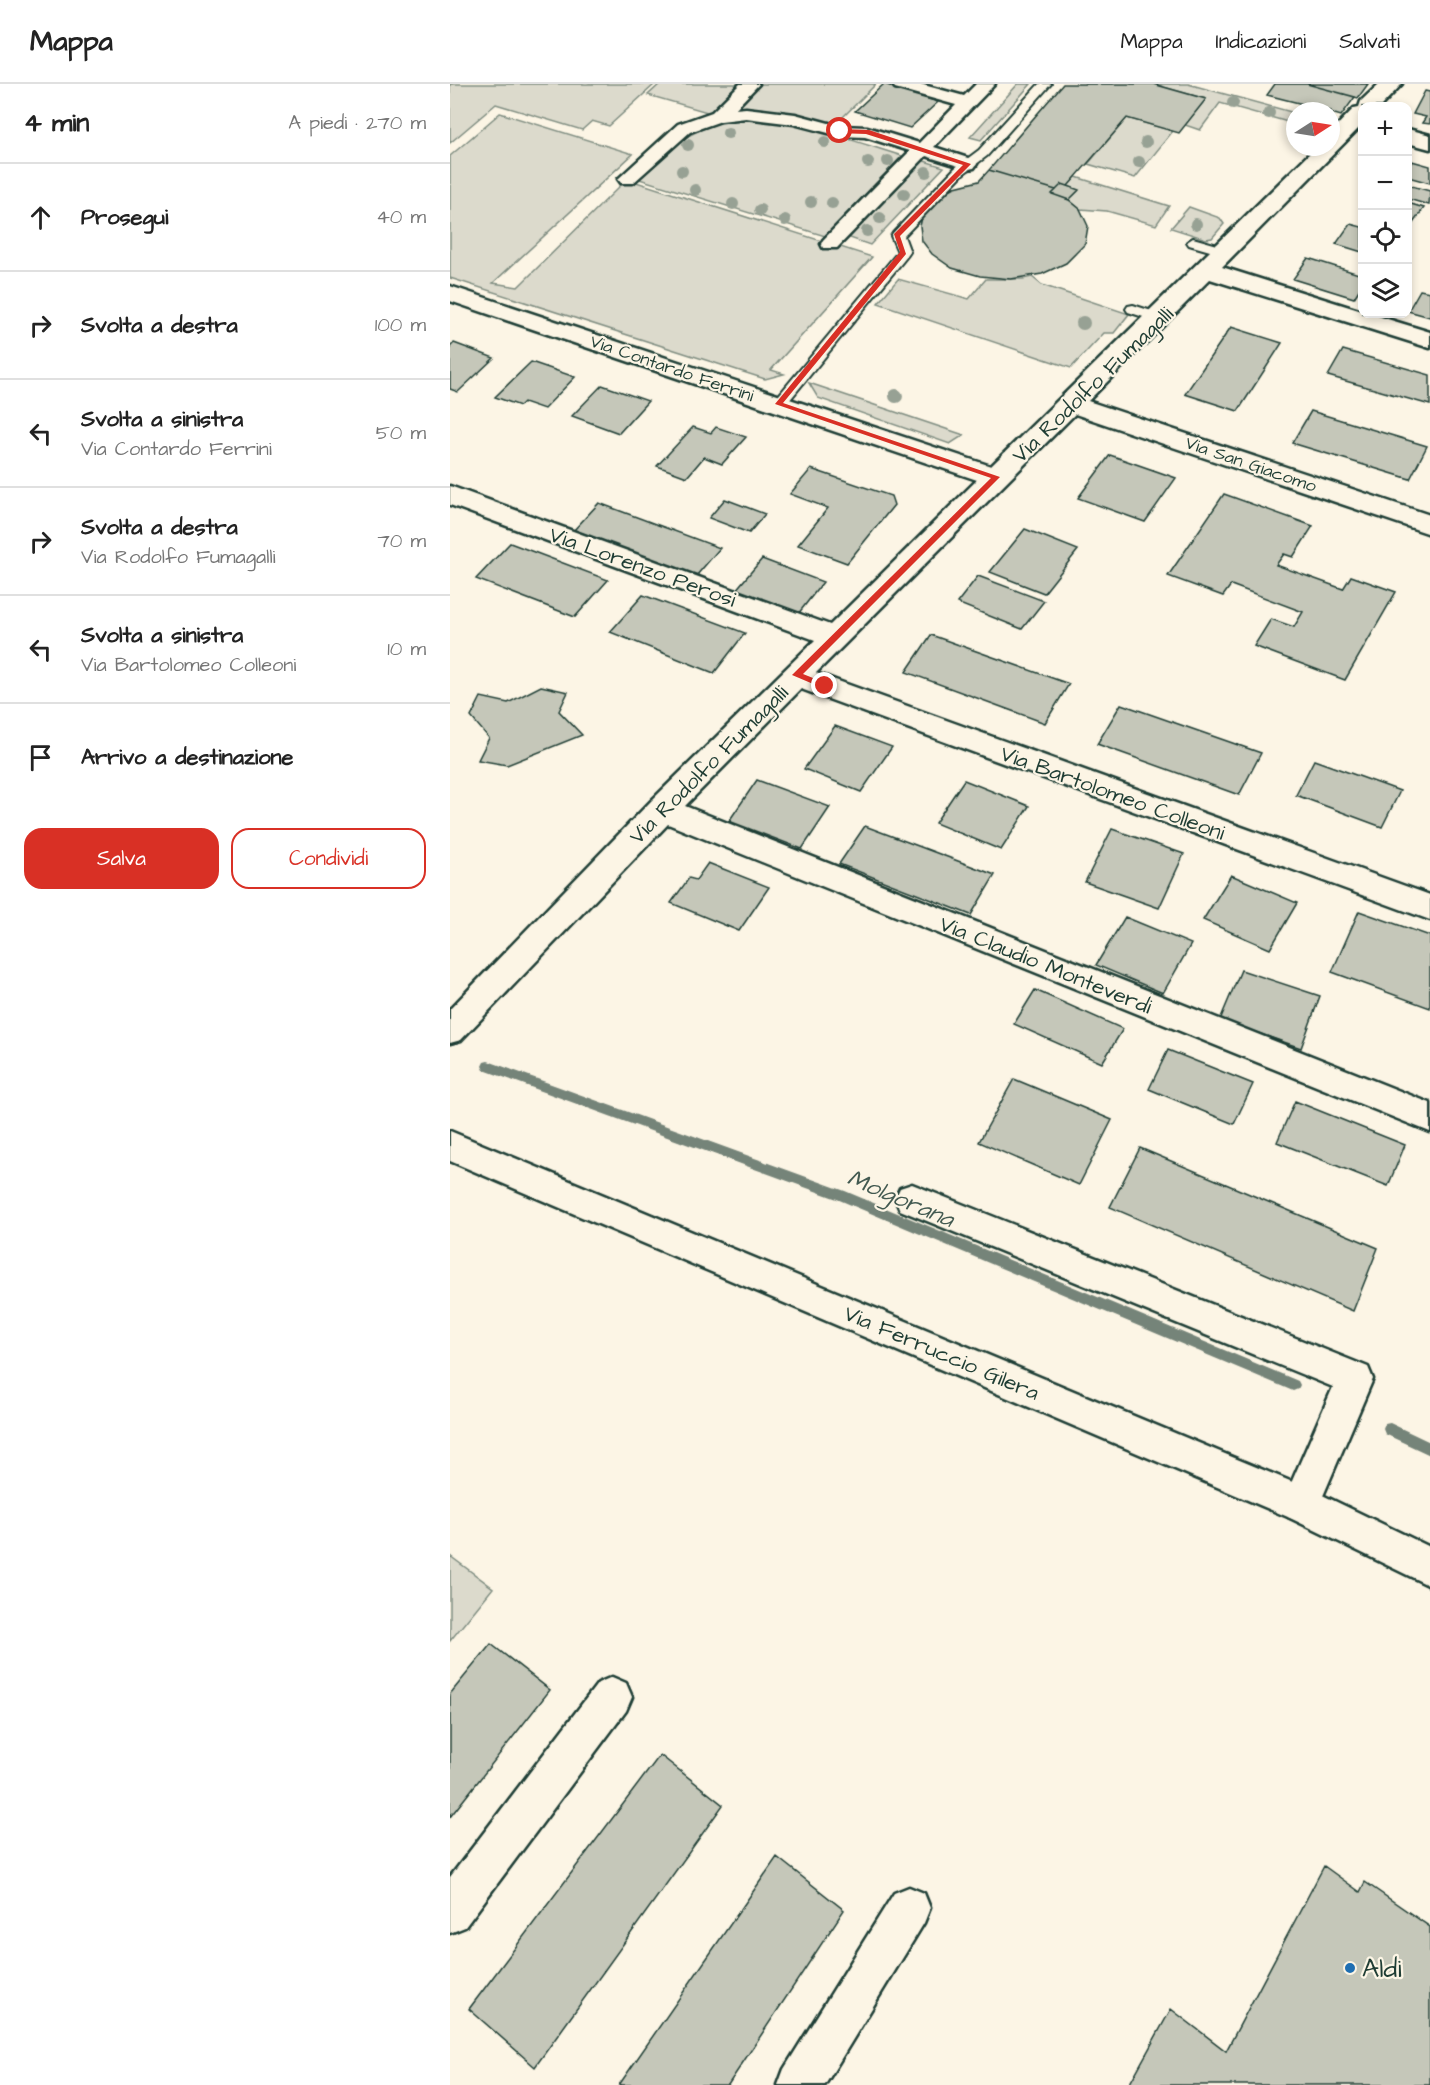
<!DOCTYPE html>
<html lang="it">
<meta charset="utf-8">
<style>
:root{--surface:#fff;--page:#f2f2f2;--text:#222;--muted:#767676;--line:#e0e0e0;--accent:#d93025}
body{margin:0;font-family:"Architects Daughter",sans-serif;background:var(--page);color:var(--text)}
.controls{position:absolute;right:18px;top:18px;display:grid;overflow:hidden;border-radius:12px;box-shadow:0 3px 9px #0003}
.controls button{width:54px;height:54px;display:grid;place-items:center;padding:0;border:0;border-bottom:2px solid var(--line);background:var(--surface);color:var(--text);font:30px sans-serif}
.compass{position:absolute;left:836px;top:18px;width:54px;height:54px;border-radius:50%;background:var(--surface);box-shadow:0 3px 9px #0003;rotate:78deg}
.stop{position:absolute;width:18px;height:18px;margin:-14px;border:4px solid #d93025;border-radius:50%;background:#fff}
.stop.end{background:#d93025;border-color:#fff;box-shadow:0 2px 6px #0008}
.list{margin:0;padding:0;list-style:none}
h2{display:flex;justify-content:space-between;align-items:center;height:78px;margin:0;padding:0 24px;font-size:26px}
h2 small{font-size:20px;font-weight:400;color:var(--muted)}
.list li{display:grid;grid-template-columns:39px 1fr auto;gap:18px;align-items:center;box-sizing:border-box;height:108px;padding:0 24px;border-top:2px solid var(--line)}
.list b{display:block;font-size:22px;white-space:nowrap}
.list p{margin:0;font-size:20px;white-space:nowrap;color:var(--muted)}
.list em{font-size:20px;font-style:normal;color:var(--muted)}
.actions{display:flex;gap:12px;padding:18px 24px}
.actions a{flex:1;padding:14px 0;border:2px solid var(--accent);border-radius:18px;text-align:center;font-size:21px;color:var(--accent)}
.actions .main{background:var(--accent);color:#fff}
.icon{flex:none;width:33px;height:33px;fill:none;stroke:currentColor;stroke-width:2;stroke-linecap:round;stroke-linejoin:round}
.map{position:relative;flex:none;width:980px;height:2001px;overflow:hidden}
header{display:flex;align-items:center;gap:36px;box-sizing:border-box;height:84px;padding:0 30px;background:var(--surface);border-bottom:2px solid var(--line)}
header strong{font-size:28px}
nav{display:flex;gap:33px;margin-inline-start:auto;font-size:21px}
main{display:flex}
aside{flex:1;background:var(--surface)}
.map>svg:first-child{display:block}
</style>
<header>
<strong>Mappa</strong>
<nav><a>Mappa</a><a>Indicazioni</a><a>Salvati</a></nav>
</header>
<main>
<aside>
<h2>4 min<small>A piedi · 270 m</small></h2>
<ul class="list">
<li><svg class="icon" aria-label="ahead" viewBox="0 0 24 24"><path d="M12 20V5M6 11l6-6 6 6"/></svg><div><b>Prosegui</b></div><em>40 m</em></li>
<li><svg class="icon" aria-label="right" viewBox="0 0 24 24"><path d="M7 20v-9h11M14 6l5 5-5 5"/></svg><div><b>Svolta a destra</b></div><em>100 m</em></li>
<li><svg class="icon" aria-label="left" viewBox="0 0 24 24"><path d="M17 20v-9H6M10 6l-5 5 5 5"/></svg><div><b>Svolta a sinistra</b><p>Via Contardo Ferrini</p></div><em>50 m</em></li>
<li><svg class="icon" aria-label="right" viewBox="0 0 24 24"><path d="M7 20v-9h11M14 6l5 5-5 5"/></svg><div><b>Svolta a destra</b><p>Via Rodolfo Fumagalli</p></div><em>70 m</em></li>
<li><svg class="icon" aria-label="left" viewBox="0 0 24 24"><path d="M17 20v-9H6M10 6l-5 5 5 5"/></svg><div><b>Svolta a sinistra</b><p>Via Bartolomeo Colleoni</p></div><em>10 m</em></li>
<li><svg class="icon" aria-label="arrive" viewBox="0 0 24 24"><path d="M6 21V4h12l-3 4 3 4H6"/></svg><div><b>Arrivo a destinazione</b></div></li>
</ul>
<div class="actions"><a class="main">Salva</a><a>Condividi</a></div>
</aside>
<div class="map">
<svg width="980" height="2001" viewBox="0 0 980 2001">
<rect width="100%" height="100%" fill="#fcf5e5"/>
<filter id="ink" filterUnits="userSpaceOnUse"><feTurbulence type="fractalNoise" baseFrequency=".0167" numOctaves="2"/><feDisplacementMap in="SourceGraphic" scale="12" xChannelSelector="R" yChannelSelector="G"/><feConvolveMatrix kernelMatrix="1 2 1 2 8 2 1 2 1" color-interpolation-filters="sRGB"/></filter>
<g filter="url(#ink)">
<path fill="#dcdacc" stroke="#7e8c80" stroke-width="1.5" d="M0,0h205l-46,42 -17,-5 -10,9 -86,-26 -46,39z
M210,0h85l-31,30 -66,-19z
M306,0h120l-40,40c-35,-9 -70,-15 -107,-14z
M568,0h13l-50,56 -11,-3z
M703,0h35l107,29v11l-75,-21 -20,27 -15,-5 21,-26z
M50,29l133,41 -140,129 25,4 109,-108 245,78 -101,113 13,4 -19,5 -315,-101v-122z
M292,34c54,1 108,22 160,38l-77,80 -189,-58c37,-32 54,-52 106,-60z
M677,34l46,13 -38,47 -47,-14z
M471,76l23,7 -74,78 -23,-8z
M626,93l93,29 -13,19 -49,-14 -27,-2 -11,-9 9,-9 -10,-5z
M739,123l31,11 4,6 -12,14 -6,1 -35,-11z
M582,193l10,8 87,29 -15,19h-10l-33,35 -193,-65 20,-24 71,20 17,-20h37z
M359,299l155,52 -14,9 -132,-46z
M0,1472l43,32 -43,53z"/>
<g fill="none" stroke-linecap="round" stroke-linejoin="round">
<path fill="#758479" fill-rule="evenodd" d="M38,977l357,130 453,190 2,4 -2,4 -5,2 -456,-192 -353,-129 -2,-4 2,-4z
M940,1339l40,19v13l-45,-21 -2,-5 2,-5z"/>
</g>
<path fill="#c5c7b9" stroke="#1f3d34" stroke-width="1.5" d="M434,0l54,18 -28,26 -55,-17z
M613,0h90l53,15 -27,34 -52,-15 -59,68 -6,-2 -6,6 -67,-20z
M825,0h32l48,13 -14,19 -10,-3v-2l-64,-16z
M857,0h61l-10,14z
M975,7l5,1v32l-8,-1 4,-6 -13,-3z
M962,77l18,5v17l-22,-6v-9z
M539,86l67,20 -4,4 17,6 11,9 8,17 -3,18 -19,19 -24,11 -31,5 -31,-3 -28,-8 -20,-14 -10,-13 -2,-15 3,-13 13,-16 19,-10 24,-6z
M612,100l6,2 11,4 -10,10 -17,-6z
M958,101l22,6 -1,14 -21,-6z
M958,119l16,5 -11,15 -5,-2z
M900,140l12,3v25l-26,-8z
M858,174l54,17v10l-8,13 -61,-19z
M970,206l10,2v25l-22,-6z
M781,243l51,16 -44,68 -53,-17z
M4,259l40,15 -36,34 -8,-3v-42z
M893,266l87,25v30l-102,-29z
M81,278l44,15 -31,32 -20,-7 -4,4 -25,-9z
M152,301l46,16 -29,32 -47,-17z
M861,327l116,35 -17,33 -118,-36z
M243,343l18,6 5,-6 30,10 -24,27 -18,-7 -17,20 -30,-11z
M660,371l66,23 -31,44 -67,-24z
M361,385l80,27 3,9 -47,58 -49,-18 30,-37 -38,-14z
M774,410l89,32 -20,31 -9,-3 -8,11 67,24 8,-13 45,16 -51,88 -91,-34 17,-27 23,8 9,-15 -72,-27 -8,11 -55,-20z
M275,415l40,15 -16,19 -40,-15z
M149,419l121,45 -24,28 -122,-46z
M575,445l53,21 -34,43 -54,-21z
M60,459l98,37 -33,37 -99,-38z
M312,475l61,23 -25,32 -63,-23z
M528,492l66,25 -22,28 -65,-26z
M193,511l102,38 -31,40 -104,-41z
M481,551l138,49 -24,39 -139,-51z
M91,602l27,6 -9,19 23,24 -75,30 -29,-5 11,-22 -18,-21 10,-20 27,6z
M671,620l140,49 -22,42 -142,-51z
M385,642l57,21 -31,45 -57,-23z
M864,676l86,31 -18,36 -86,-32z
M307,696l73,27 -28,42 -73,-28z
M514,696l65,26 -28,44 -66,-27z
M415,742l130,49 -24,40 -132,-51z
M662,745l72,25 -25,54 -74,-26z
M258,779l61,24 -30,44 -68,-28 18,-25 7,2z
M781,791l66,28 -27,46 -67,-29z
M909,827l71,25v72l-98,-36z
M675,833l66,27 -28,49 -67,-28z
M791,886l79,26 -19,52 -81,-28z
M585,906l88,39 -21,34 -88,-39z
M718,966l85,34 -19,40 -85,-35z
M564,995l98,41 -33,65 -100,-43z
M845,1017l110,44 -17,41 -111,-44z
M690,1064l238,100 -25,63 -243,-104z
M41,1560l59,46 -100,127v-123z
M210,1671l63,50 -188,262 -66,-58z
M327,1773l67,53 -116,175h-109z
M874,1782l36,26 5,-10 65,45v158h-301l42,-76 55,42z"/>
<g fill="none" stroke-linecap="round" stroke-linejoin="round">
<defs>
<path id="service" d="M589,0h12l-64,72 -24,18 -59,62 6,16 -2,3 -124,152h-10l-2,-3 2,-3 124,-149 -7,-16 2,-3 62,-65 24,-18z
M743,154l35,10 2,3 -6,4 -35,-10 -2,-3z
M683,221l31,10 2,3 -7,4 -31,-10 -2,-3 2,-3z"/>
<path id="pedestrian" d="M290,0h19l-24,25 11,-1 49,6 45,12 27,1 52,16 37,-38 -61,-17 -3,-4h28l44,12 12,-12h19l-61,63 40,13 3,4 -3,4 -6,1 -42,-13 -89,92h-14l-2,-4 2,-4 87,-89 -45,-14 -25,-1 -46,-12 -48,-6 -25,3 -31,11 -57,51h-12l-3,-4 60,-55 34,-12z"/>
<path id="minor" d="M929,0h23l-21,22h-19v19l-140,142 140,44v3h9l59,18v16l-220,-69 -122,122 342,114v19l-355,-120 -259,259 614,222v25l-629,-231 -116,117 745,297v29l-762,-308 -207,216 -11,3v-34l201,-208 164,-161 -365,-135v-19l380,139 147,-145 -527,-179v-15l541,180 325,-319h15v-15l23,-24 5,-1 2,-6z
M958,45l22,6v14l-22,-6z
M462,1100l456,183 5,12 -59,138 -13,5 -13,-5 -6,-13 51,-117 -433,-177 -5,-11 5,-11z
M162,1593l14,6 6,14 -6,14 -161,216 -15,6v-56l148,-194z
M459,1803l15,6 6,15 -6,15 -99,162h-47l6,-16 110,-176z"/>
<path id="secondary" d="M0,1047l864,360 116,56v39l-142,-69 -838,-356z"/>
</defs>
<use href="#service" stroke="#1f3d34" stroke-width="4"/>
<use href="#pedestrian" stroke="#1f3d34" stroke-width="5"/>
<use href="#minor" stroke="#1f3d34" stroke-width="5"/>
<use href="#secondary" stroke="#1f3d34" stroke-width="5"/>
<use href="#service" fill="#fcf5e5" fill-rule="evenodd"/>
<use href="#pedestrian" fill="#fcf5e5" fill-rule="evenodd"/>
<use href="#minor" fill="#fcf5e5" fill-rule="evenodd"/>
<use href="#secondary" fill="#fcf5e5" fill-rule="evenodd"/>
</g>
<g fill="#97a194">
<circle cx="783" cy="19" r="6"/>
<circle cx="819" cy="29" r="6"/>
<circle cx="278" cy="49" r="6"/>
<circle cx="375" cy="58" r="6"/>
<circle cx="696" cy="58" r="6"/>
<circle cx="238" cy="61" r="6"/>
<circle cx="438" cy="77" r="6"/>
<circle cx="418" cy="78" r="6"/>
<circle cx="689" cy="78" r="6"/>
<circle cx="232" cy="87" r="6"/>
<circle cx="476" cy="88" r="6"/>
<circle cx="245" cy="106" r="6"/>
<circle cx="454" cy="110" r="6"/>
<circle cx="361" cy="118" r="6"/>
<circle cx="382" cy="119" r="6"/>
<circle cx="283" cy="120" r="6"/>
<circle cx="310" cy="126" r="6"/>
<circle cx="430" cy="134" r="6"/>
<circle cx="335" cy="136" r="6"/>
<circle cx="746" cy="140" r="6"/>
<circle cx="417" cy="147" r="6"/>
<circle cx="633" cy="239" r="7"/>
<circle cx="446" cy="312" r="7"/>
</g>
</g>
<path fill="#d93025" d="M390,45l29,1 102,34 -71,72 6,18 -123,149 217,74 -197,197 25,10v4l-3,1 -33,-14 199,-197 -216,-74 125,-152 -6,-18 69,-69 -97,-31 -29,-1z"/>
<circle fill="#1f6fb2" stroke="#fcf5e5" stroke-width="2" cx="900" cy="1884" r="6"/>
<g text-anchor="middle" stroke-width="4.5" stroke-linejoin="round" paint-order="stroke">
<g font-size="18" fill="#1f3d34" stroke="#fcf5e5">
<text transform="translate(222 284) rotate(19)" y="6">Via Contardo Ferrini</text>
<text transform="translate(801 380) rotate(19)" y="6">Via San Giacomo</text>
</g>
<g font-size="22" fill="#1f3d34" stroke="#fcf5e5">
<text transform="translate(642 300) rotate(-44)" y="8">Via Rodolfo Fumagalli</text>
<text transform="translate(193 482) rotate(20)" y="8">Via Lorenzo Perosi</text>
<text transform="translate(258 680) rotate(-45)" y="8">Via Rodolfo Fumagalli</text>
<text transform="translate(663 708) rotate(20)" y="8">Via Bartolomeo Colleoni</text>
<text transform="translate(596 880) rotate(22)" y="8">Via Claudio Monteverdi</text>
<text transform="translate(492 1268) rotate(23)" y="8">Via Ferruccio Gilera</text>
</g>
<g font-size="24" font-style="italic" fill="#435a51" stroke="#fcf5e5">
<text transform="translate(451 1114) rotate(23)" y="8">Molgorana</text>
</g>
<g font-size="27" fill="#1f3d34" stroke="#fcf5e5" text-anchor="start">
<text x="912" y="1893">Aldi</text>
</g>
</g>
</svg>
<div class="controls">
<button>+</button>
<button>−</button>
<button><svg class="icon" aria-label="locate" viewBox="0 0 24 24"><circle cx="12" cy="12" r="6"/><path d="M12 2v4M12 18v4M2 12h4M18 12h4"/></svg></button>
<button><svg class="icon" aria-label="layers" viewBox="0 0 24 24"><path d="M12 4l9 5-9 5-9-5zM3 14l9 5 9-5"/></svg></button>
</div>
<svg class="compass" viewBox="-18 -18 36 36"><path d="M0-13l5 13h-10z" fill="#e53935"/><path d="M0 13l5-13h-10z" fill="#767676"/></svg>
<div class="stop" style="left:390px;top:47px"></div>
<div class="stop end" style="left:375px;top:602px"></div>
</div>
</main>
